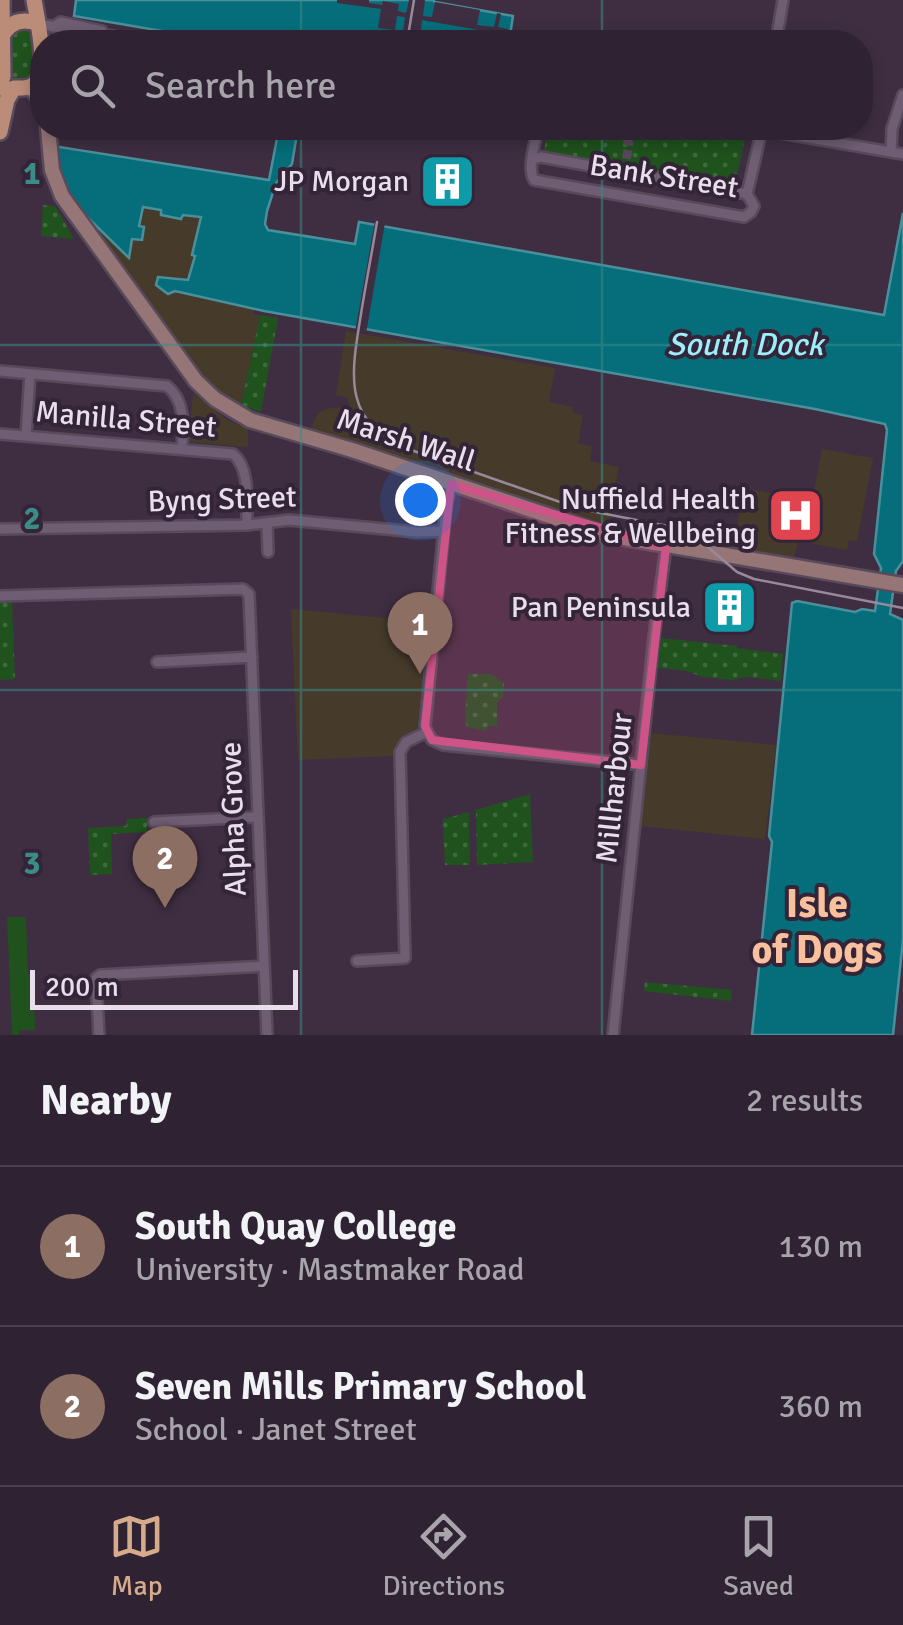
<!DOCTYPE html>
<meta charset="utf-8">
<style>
:root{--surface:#2f2232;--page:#3b2f3e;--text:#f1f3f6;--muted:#a7a4ac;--line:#4a3f4d;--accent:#d6ab8b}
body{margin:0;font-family:Signika,sans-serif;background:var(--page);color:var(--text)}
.scale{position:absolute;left:30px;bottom:25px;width:268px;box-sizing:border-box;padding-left:10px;border:5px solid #e9deeb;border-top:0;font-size:28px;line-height:35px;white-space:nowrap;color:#e9deeb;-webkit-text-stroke:8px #342438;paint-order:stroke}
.you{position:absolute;left:420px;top:500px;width:35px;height:35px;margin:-25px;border:8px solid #fff;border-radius:50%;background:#1a73e8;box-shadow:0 0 0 15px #1a73e833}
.badge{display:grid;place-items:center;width:65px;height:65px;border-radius:50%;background:var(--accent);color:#fff;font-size:32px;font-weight:700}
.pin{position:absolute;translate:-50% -82px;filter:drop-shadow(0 2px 5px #0008)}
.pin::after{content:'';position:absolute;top:52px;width:35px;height:30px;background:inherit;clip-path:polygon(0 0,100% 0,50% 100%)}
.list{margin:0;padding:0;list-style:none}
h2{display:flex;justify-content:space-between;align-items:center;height:130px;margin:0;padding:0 40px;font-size:42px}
h2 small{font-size:32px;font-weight:400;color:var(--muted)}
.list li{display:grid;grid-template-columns:65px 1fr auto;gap:30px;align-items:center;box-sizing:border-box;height:160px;padding:0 40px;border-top:2px solid var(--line)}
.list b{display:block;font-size:38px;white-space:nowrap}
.list p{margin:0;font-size:32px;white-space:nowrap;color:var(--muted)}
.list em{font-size:32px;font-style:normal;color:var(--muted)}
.icon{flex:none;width:55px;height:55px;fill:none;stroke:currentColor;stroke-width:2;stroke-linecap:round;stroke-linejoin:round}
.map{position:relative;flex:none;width:903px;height:1035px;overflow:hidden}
.search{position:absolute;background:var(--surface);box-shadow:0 5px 15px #0003;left:30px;right:30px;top:30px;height:110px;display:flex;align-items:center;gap:25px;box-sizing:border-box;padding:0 35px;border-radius:40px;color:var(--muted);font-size:38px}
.sheet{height:450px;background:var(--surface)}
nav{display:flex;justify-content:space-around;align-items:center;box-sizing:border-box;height:140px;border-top:2px solid var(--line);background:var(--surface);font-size:28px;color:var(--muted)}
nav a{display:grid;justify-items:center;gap:5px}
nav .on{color:var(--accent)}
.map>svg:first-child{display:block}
</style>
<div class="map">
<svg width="903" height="1035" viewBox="0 0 903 1035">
<defs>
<pattern id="park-dots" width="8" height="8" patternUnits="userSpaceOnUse" patternTransform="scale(2.5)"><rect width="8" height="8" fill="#1f521d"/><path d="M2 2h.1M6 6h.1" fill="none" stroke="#406a3e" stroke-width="1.8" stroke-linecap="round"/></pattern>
</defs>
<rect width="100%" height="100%" fill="#3f2e42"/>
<path fill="#463b2b" d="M142,207l20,3 -1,5 19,4 2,-4 19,2 -8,38 2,1 -7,25 -30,-4 12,16 4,-2 47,9v2l33,7 -1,5 7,1 -19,90 -21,-9 -17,-16 -119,-160 1,-5 44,42 3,-18 9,1 -2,-13z
M346,331l209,37 -6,34 24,5 -1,5 11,3 -5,28 14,4 -2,14 29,6 -11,62 -300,-96 10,-20 9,-4 23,-3 -3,-9 -11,-2z
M193,393l34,27 21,9v18l-59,-5z
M822,449l51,9 -16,83 -8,-1 -2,10 -49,-9 -4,18 -62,-9 12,-62 68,13z
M291,609l138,13 -12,107 -15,7 -8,13 -1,7 -95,4z
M651,733l125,12 -11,94 -124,-13z"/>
<path fill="#1f521d" d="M7,917h19l2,58h5l2,55h-16v5h-7z"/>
<path fill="url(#park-dots)" d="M18,27l15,2 3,38 -2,12 -19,3 -5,-7v-39z
M548,128h199l-12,57 -191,-34z
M43,205l12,1 19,33 -33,-3z
M260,315l18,3 -17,94 -20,-7z
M12,602l3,77 -15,1v-77z
M661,638l76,8v2l46,6 -2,27 -35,-4 -14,3 -29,-3 -16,-6 -29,-3z
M468,674h22l14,9 -1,13 -6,7v23h-10v5l-20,-4 -2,-6z
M530,794l3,68 -56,3 -1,-55z
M469,812l1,53h-25l-2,-46z
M147,818v14l-36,2 1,40 -22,1 -2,-47 38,-2 1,-7z
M645,982l87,8 -1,11 -87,-10z"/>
<path fill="#066e7a" stroke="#4a909c" stroke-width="2.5" d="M76,0h357l2,2 78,14 -4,26h-89l1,-4 -22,-4 -1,4 4,4h-176l-152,-26z
M279,128h19l-6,36 -16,19 -9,28 -2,13 3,6 87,14 4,-22 525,93 19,-102v348l-7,10 -6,43 13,6v320l-10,95h-141l20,-193 -3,-6 23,-233 5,-2 58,11 7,-3 13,2 6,-43 -7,-14 13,-124 -2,-6 -70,-15 -551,-98 -89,-20 -7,3 -12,-9 2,-8 30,3 7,-24 -3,-1 9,-38 -18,-2 -2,4 -20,-4v-5l-18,-3 -4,19 5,1 -2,13 -10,-1 -3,19 -44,-43 -25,-35 1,-8 -8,-26 216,34z"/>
<path fill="#3f2e42" d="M337,0h32v3l13,2 1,-4 16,3 -1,7 8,2 3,-13h16l-2,16 9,1 3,-15 45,8 -3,15 8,1 9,1 3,-14 4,1 -3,13 10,2v6l7,1 -1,6h-31l1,-11 -62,-11 -2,22 -15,-5 2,5h-5l-4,-4 1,-4 4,-2 2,-15 -8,-1 -2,14 -17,-2 3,-19 -44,-6z
M375,221l10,2 -19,111 -11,-2z"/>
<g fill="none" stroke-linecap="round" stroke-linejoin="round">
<path stroke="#58485b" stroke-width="9" stroke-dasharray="9 4.5" stroke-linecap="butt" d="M624,172l5,-28 -2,-5"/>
<defs>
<path id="street" d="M38,24l110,18
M53,27l8,-5 41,9
M776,42l7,-42
M538,128c-3,15 -11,40 -4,52l210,37 7,-5 3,-6 -7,-12
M762,130l141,24
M891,152l1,-23 11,-34
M533,159l8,-2 206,37
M747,194l15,-65
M0,371l167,15c19,15 16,41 15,63
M0,434l233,20c18,15 13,48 14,71
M26,436l4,-62
M267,523l1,29
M0,529l247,-4 42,-5 128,12 27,-1
M0,596l243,-7 6,5 18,441
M157,662l95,-5
M427,732l-2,-6 21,-219 5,-23
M427,732l5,8 11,5 198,20
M154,822l104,-5
M357,961l48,-3 -5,-206 6,-10 21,-10
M99,1035l-3,-57 4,-3 164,-9
M613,1035l41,-398 12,-90"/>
<path id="secondary" d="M30,87l12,14
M48,128l4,42 10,26 134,185 19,18 35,21 102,30 255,85 296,50"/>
<path id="primary" d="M1,38c8,-16 21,-21 37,-14
M0,88l3,-12 -1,-76
M14,88c9,0 17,1 23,-7 11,-12 0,-64 -3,-81
M0,132l7,-32 7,-12"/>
</defs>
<use href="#street" stroke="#584a5b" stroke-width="14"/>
<use href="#secondary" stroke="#584a5b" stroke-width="19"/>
<use href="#primary" stroke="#584a5b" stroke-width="20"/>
<use href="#street" stroke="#6f5d73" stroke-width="9"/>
<use href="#secondary" stroke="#957575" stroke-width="14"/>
<use href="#primary" stroke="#bb8d78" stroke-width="15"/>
<path stroke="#97899a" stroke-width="2.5" d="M407,42l7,-42
M377,222c-5,30 -11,61 -16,92 -10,61 -20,109 50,136l169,59 98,19 18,9 41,35 17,7 149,29"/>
</g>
<path fill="#ce5386" fill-opacity="0.2" stroke="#ce5386" stroke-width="8" stroke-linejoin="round" d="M451,484l215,63 -25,218 -209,-25 -7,-14z"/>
<path fill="none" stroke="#3b8b87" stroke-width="2.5" stroke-opacity="0.55" d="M301,0v42M602,0v42M301,128v907M602,128v907M0,345h903M0,690h903"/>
<defs>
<symbol id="building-square" viewBox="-11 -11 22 22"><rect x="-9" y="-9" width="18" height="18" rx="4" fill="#0f9aa8" stroke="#342438"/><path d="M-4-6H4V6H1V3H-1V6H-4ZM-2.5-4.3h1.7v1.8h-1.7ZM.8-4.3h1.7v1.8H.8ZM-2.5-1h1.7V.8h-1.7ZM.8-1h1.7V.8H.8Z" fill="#fff"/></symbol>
<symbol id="hospital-square" viewBox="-11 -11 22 22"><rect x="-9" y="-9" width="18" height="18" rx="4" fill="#e0444e" stroke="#342438"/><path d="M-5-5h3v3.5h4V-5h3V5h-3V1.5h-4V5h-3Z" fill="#fff"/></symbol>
</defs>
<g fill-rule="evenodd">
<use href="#building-square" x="416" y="150" width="63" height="63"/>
<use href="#hospital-square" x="764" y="484" width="63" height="63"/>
<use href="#building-square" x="698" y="576" width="63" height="63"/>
</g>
<g text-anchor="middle" stroke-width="8" stroke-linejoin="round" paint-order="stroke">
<g font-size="30" fill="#e9deeb" stroke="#342438">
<text transform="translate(664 176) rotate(9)" y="10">Bank Street</text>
<text transform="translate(126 419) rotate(5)" y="10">Manilla Street</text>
<text transform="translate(406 440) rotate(18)" y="10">Marsh Wall</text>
<text transform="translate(222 499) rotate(-2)" y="10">Byng Street</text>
<text transform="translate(614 788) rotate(-84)" y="10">Millharbour</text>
<text transform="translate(233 819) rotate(-92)" y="10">Alpha Grove</text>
</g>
<g font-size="30" fill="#e9deeb" stroke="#342438" text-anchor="end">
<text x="409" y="191">JP Morgan</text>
<text x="756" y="509">Nuffield Health<tspan x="756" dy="34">Fitness &amp; Wellbeing</tspan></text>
<text x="691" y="617">Pan Peninsula</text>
</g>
<g font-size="32" font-style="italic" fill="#9deefb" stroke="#342438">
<text x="745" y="355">South Dock</text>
</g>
<g font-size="40" font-weight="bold" fill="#f9c09e" stroke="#342438">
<text x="817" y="917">Isle<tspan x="817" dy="46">of Dogs</tspan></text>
</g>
</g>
<g font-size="32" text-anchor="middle" font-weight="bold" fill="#3b8b87" stroke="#342438" stroke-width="8" stroke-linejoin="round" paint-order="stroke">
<text x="32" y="184">1</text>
<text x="32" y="529">2</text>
<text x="32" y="874">3</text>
</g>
</svg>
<div class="scale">200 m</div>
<div class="you"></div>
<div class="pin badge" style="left:420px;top:674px;background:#8d6e63">1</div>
<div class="pin badge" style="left:165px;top:908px;background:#8d6e63">2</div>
<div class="search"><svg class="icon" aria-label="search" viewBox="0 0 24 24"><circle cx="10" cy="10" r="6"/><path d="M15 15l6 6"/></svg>Search here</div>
</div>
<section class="sheet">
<h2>Nearby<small>2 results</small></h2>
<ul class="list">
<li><span class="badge" style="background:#8d6e63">1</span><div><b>South Quay College</b><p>University · Mastmaker Road</p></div><em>130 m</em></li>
<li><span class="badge" style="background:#8d6e63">2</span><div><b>Seven Mills Primary School</b><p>School · Janet Street</p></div><em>360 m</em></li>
</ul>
</section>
<nav>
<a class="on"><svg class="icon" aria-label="map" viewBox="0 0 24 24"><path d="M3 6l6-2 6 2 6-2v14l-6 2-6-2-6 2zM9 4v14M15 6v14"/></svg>Map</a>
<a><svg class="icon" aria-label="directions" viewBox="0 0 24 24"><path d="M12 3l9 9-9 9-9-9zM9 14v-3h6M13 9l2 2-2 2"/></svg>Directions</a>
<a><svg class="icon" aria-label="saved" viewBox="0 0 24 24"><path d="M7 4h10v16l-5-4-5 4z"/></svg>Saved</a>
</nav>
